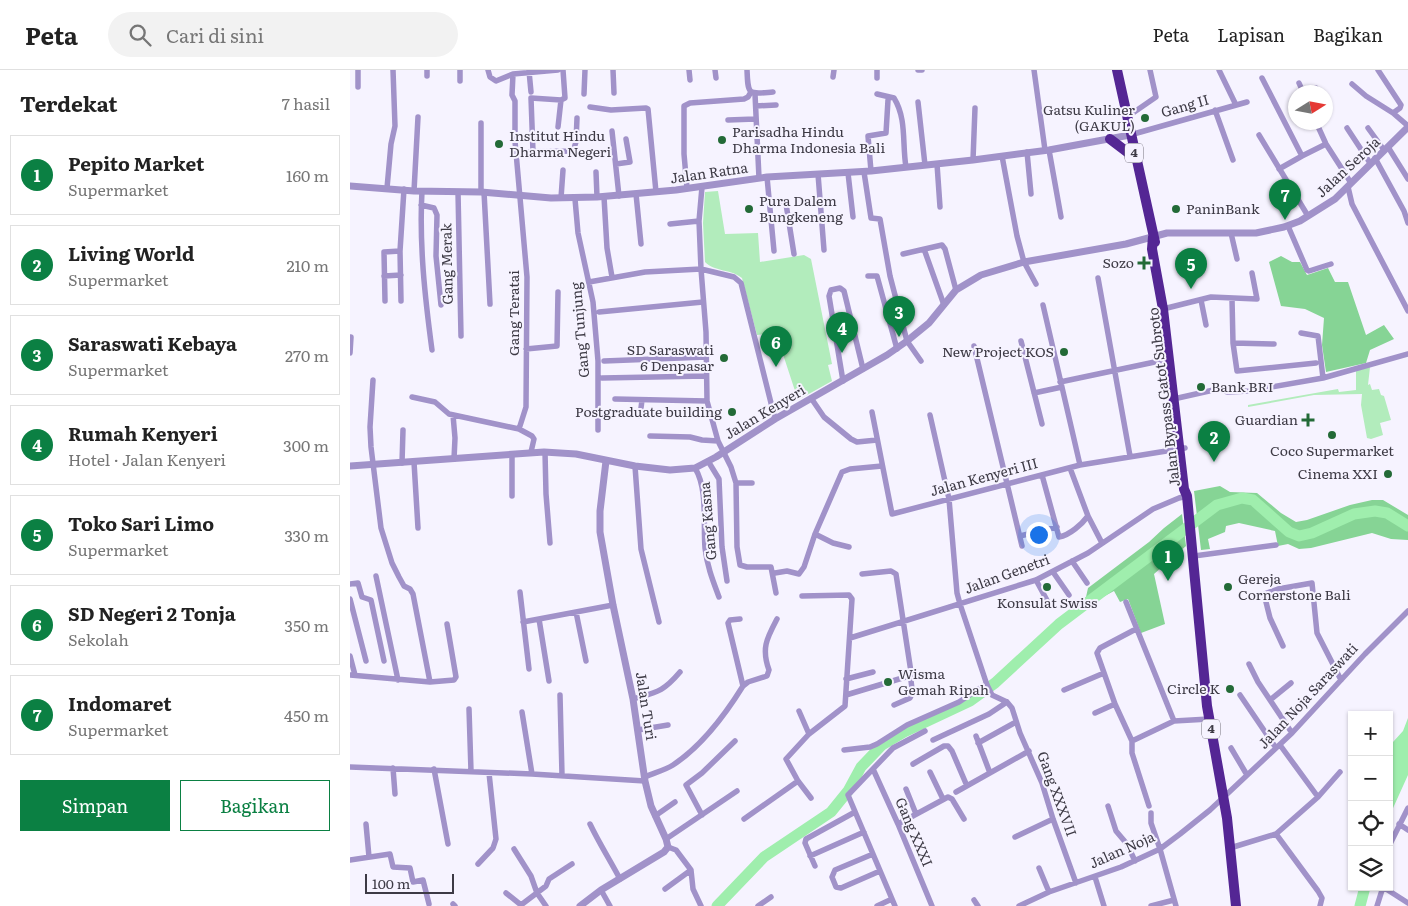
<!DOCTYPE html>
<html lang="id">
<meta charset="utf-8">
<style>
:root{--surface:#fff;--page:#f2f2f2;--text:#222;--muted:#767676;--line:#e0e0e0;--accent:#0b8043}
body{margin:0;font-family:Literata,serif;background:var(--page);color:var(--text)}
.controls{position:absolute;right:15px;bottom:15px;display:grid;overflow:hidden;border-radius:0px;box-shadow:0 1px 4px #0004}
.controls button{width:45px;height:45px;display:grid;place-items:center;padding:0;border:0;border-bottom:1px solid var(--line);background:var(--surface);color:var(--text);font:25px sans-serif}
.compass{position:absolute;left:938px;top:15px;width:45px;height:45px;border-radius:50%;background:var(--surface);box-shadow:0 1px 4px #0004;rotate:79deg}
.scale{position:absolute;left:15px;bottom:12px;width:89px;box-sizing:border-box;padding-left:5px;border:2px solid #3d3a45;border-top:0;font-size:14px;line-height:18px;white-space:nowrap;color:#3d3a45;-webkit-text-stroke:4px #f6f3ff;paint-order:stroke}
.you{position:absolute;left:688px;top:464px;width:18px;height:18px;margin:-12px;border:4px solid #fff;border-radius:50%;background:#1a73e8;box-shadow:0 0 0 8px #1a73e833}
.badge{display:grid;place-items:center;width:32px;height:32px;border-radius:50%;background:var(--accent);color:#fff;font-size:16px;font-weight:700}
.pin{position:absolute;translate:-50% -41px;filter:drop-shadow(0 1px 2px #0008)}
.pin::after{content:'';position:absolute;top:26px;width:18px;height:15px;background:inherit;clip-path:polygon(0 0,100% 0,50% 100%)}
.list{margin:0;padding:0;list-style:none}
h2{display:flex;justify-content:space-between;align-items:center;height:65px;margin:0;padding:0 20px;font-size:21px}
h2 small{font-size:16px;font-weight:400;color:var(--muted)}
.list li{display:grid;grid-template-columns:32px 1fr auto;gap:15px;align-items:center;box-sizing:border-box;height:80px;margin:0 10px 10px;padding:0 10px;border:1px solid var(--line);border-radius:0px}
.list b{display:block;font-size:19px;white-space:nowrap}
.list p{margin:0;font-size:16px;white-space:nowrap;color:var(--muted)}
.list em{font-size:16px;font-style:normal;color:var(--muted)}
.actions{display:flex;gap:10px;padding:15px 20px}
.actions a{flex:1;padding:11px 0;border:1px solid var(--accent);border-radius:0px;text-align:center;font-size:18px;color:var(--accent)}
.actions .main{background:var(--accent);color:#fff}
.icon{flex:none;width:28px;height:28px;fill:none;stroke:currentColor;stroke-width:2;stroke-linecap:round;stroke-linejoin:round}
.map{position:relative;flex:none;width:1058px;height:836px;overflow:hidden}
header{display:flex;align-items:center;gap:30px;box-sizing:border-box;height:70px;padding:0 25px;background:var(--surface);border-bottom:1px solid var(--line)}
header strong{font-size:24px}
nav{display:flex;gap:28px;margin-inline-start:auto;font-size:18px}
.search{width:350px;height:45px;background:var(--page);display:flex;align-items:center;gap:12px;box-sizing:border-box;padding:0 18px;border-radius:28px;color:var(--muted);font-size:19px}
main{display:flex}
aside{flex:1;background:var(--surface)}
.map>svg:first-child{display:block}
</style>
<header>
<strong>Peta</strong>
<div class="search"><svg class="icon" aria-label="search" viewBox="0 0 24 24"><circle cx="10" cy="10" r="6"/><path d="M15 15l6 6"/></svg>Cari di sini</div>
<nav><a>Peta</a><a>Lapisan</a><a>Bagikan</a></nav>
</header>
<main>
<aside>
<h2>Terdekat<small>7 hasil</small></h2>
<ul class="list">
<li><span class="badge">1</span><div><b>Pepito Market</b><p>Supermarket</p></div><em>160 m</em></li>
<li><span class="badge">2</span><div><b>Living World</b><p>Supermarket</p></div><em>210 m</em></li>
<li><span class="badge">3</span><div><b>Saraswati Kebaya</b><p>Supermarket</p></div><em>270 m</em></li>
<li><span class="badge">4</span><div><b>Rumah Kenyeri</b><p>Hotel · Jalan Kenyeri</p></div><em>300 m</em></li>
<li><span class="badge">5</span><div><b>Toko Sari Limo</b><p>Supermarket</p></div><em>330 m</em></li>
<li><span class="badge">6</span><div><b>SD Negeri 2 Tonja</b><p>Sekolah</p></div><em>350 m</em></li>
<li><span class="badge">7</span><div><b>Indomaret</b><p>Supermarket</p></div><em>450 m</em></li>
</ul>
<div class="actions"><a class="main">Simpan</a><a>Bagikan</a></div>
</aside>
<div class="map">
<svg width="1058" height="836" viewBox="0 0 1058 836">
<rect width="100%" height="100%" fill="#f6f3ff"/>
<path fill="#b2ecbc" d="M368,121l7,43 33,-1 2,29 44,-7 7,4 21,105 -4,1 4,16 -34,19 -22,-67 -19,2 -15,-57c-11,-9 -27,-6 -37,-16l-2,-39 2,-31z
M1020,297l-2,18 2,-1 2,6 7,-1 2,6 3,1 7,24 -11,3 3,12 -12,4 -4,-1 -6,-33 1,-11 -48,1 -66,12v-2l90,-16 1,3 17,-2v-19z"/>
<path fill="#86d495" d="M931,186l11,6h8l7,13 21,-7 7,14h13l18,53 18,-10 10,14 -24,11 -4,13 -40,9 -4,-27 2,-27 -19,-9 -24,-3 -12,-44z
M870,416l10,6 27,1 24,20 15,9 11,-2 43,-15 22,-5h11l25,15v25l-17,-1 -19,-6 -61,15 -12,1 -11,-5 -10,2 -3,-15 -36,-8 -13,3 -1,6 -17,7 2,10 -9,1 -7,-59z
M832,444l4,32 -32,28 11,50 -24,9 -13,-34 -8,3 -6,-11 -24,13 -4,-7 2,-9 61,-46 15,-14z"/>
<path fill="#9feead" d="M1058,648v57l-19,42v-56l4,-19 10,-11z"/>
<g fill="none" stroke-linecap="round" stroke-linejoin="round">
<path stroke="#9feead" stroke-width="11" d="M367,836l47,-49 67,-45 17,-21 13,-24 21,-22 22,-13 66,-31 25,-18 64,-59 158,-119 25,-7 11,2 36,32 10,4 13,-3 42,-19 21,-3 12,2 21,13
M1010,836l5,-19"/>
<path stroke="#a192c9" stroke-width="5.5" d="M8,0v17
M110,0v11
M138,0l2,7 6,4 17,-7 45,-4
M263,0l1,23
M339,0l1,10
M365,0l1,8
M397,0c1,26 1,24 26,22
M527,0v8
M568,0h4
M684,0l11,80
M869,0l17,35
M1028,0l23,35 -1,3 -7,5
M179,1l2,21
M163,4l-1,21 3,6v40l12,136 -1,130 -7,22
M77,6v-6
M483,7l1,-7
M912,8l40,78 24,-12
M949,13l4,9
M1002,14l14,12 27,17 15,13
M957,22l9,-4
M234,24l1,-24
M405,24l4,84
M527,24l17,4c13,21 8,46 12,69
M568,32l7,63
M406,36l20,-1
M240,37l21,3 35,-2 2,1 8,83
M865,40l18,50
M777,47l29,-20 -6,-27
M378,50l27,-1
M966,52l10,22 25,39
M208,57l3,-27
M997,58l23,35
M1018,58l16,22
M262,61l7,65
M780,65l117,-33
M909,65l49,81
M1038,77l20,32
M699,80l12,67
M167,82l56,-1 3,-9 1,-24
M183,82l-2,-54 30,2 4,-2 -2,-28
M677,82l4,42
M652,86l15,80 7,26 12,22
M1025,88l29,53 4,12
M623,90l2,-52
M266,94l14,-2 -4,-23
M587,94l3,43
M929,99l23,-13
M521,101l-3,-35 18,-3 2,-33
M246,102l1,25
M514,102l7,46 9,1 10,57 17,65 14,20
M498,103l5,44
M468,104l6,76
M417,107l7,74
M352,117l-3,34 2,48 33,8 7,6 34,136
M998,117l4,17 56,107
M37,118l4,-44 4,-18 -2,-56
M337,118l-3,-34v-48l6,-3 54,-4 4,-2 3,-5
M64,121l4,-74
M72,121c-3,53 3,107 10,159
M108,122l3,144
M131,122v-69
M134,122l6,112
M286,124l5,50
M254,127l3,51 5,29
M211,128l2,-28
M225,129l3,34 15,69 5,59v69
M71,135l13,3 3,7 -1,41 5,49
M420,135l14,-2 2,1 8,50
M320,154l29,-3
M938,156l19,44 2,1 22,-7
M881,163l6,26
M574,179l20,56
M553,184l39,-9 3,4 11,41
M34,206l17,-1
M518,206h9l20,73
M748,208l32,178
M239,212l56,-10 56,-3 5,63 1,69 11,40 13,26 5,16 1,64 3,18 7,2h24l5,26
M882,229l1,44 4,28 79,-8
M851,230l5,25
M35,231l-1,-49 16,-1
M51,231l-1,-50 4,-62
M693,235l37,160
M813,239l48,-12 46,2 -5,-26
M249,242l104,-10
M951,263l17,3 5,42 85,-24
M671,271l21,83
M883,273l41,1
M624,276l48,200
M176,279l31,-3 1,-54
M0,283l1,-16
M254,291l102,-4
M252,308l104,-2
M23,310l-3,47 1,20 10,81 11,35 7,14 5,9 6,3 3,5 17,88
M493,311l-14,-85 2,-6 9,-2 4,3 19,78
M710,312l109,-23
M684,323l28,-6
M62,327l23,5 14,12 70,15 13,7 2,3 -3,13
M461,328l13,19 27,22 6,3 20,-2
M828,328l40,-9 9,3 22,-1 74,-13
M265,329l92,2
M522,342l20,102 188,-49 105,-17
M103,345l2,23 -1,21
M580,345l19,84 8,94 3,11 27,81 5,10 15,7 5,6 8,25 22,50 11,36 23,64
M290,346l2,-16
M300,366l40,1 12,3 16,1
M195,382l1,42 4,49
M162,384v42
M358,391l11,18 3,68 5,34
M64,392l4,66
M52,393l1,-33
M285,396l6,83 18,73
M345,398c13,21 8,56 10,80 2,18 8,33 14,49
M692,405l17,62c11,-2 23,-13 29,-21l-18,-48
M386,413h16
M738,446l14,27
M465,464l18,9 16,4
M670,466l37,-9
M844,486l82,-11
M722,491l15,22
M703,502l16,23
M425,503l12,-2 12,3 5,-7 11,-33 27,-62 8,-3 32,-3
M512,504l29,-3 5,3 15,98c-2,8 4,19 -1,26l-16,7
M26,506l22,104
M686,510l13,24
M0,514l8,-1 4,14 9,3 13,61
M170,522l9,77
M452,526l47,-1 3,4 -7,107 -36,28 -23,25 12,22 13,17
M0,529l16,62
M776,532l48,119
M226,542l10,49
M189,549l10,62
M390,549l-10,1 -2,3 15,63
M173,552l90,-17
M786,559l-36,19 -3,5 18,51 17,37v12l17,53
M500,568l186,-58 52,-27 65,-44 26,-11 8,-2
M933,576l-13,-28 -6,-24 14,-5 34,-6 5,50 24,47
M0,586l5,19
M899,594l9,18 34,51
M0,605l80,7 24,-2 2,-3 -9,-53
M496,609l27,-7
M714,620l40,-17
M210,625l2,80
M496,625l63,-19
M890,625l36,53
M283,629c24,-7 30,-7 47,-27
M920,630l21,-17
M119,639l2,62
M449,641l10,23
M172,642l10,62
M745,643l20,-9
M288,660l30,-5
M626,666l14,37
M583,670l56,-26 18,-12
M782,671l42,-20 35,-2
M628,673l38,-21
M930,675l38,52
M881,678l16,27
M494,680l26,-3 7,-3 30,-19 52,-23 27,-18
M563,694l31,-18h4l4,5 15,35
M0,697l182,7 113,7
M43,698l2,26
M84,699l14,75
M523,699l25,55 34,82
M580,702l13,27
M295,707c9,-4 20,-7 28,-12 29,-19 52,-50 70,-79l5,-4 19,-6 2,-6c-8,-22 -2,-32 8,-51
M556,719l10,25
M606,722l73,-41
M758,736l8,25 11,13 8,17
M801,743v10l9,26 16,57
M352,745l-16,-30 16,-12 33,-32
M305,746l20,-14
M394,749l54,-38
M16,754l3,33
M240,754c9,19 20,36 30,55
M548,754l50,-27 4,2 12,20
M1049,754l9,6
M926,764l42,57 4,7 -2,8
M665,767l38,-18
M316,769l71,-48
M1039,776l19,-38
M318,777l8,3 15,20 2,19 8,17
M880,778l46,-14 42,-37 22,-25
M164,779l17,27 6,17 9,13
M523,784l-38,16 -3,7 4,10 5,1 39,-17
M460,786l54,-24
M0,790l40,-6 3,13 17,1 3,14 10,-2 6,24
M128,794l15,-16 3,-9 -7,-66
M465,796l-10,-23 1,-4 49,-27
M689,798l10,24
M745,807l9,29
M315,819l26,-19
M251,820l9,16
M156,823l15,12 25,-19 3,-7 23,-15
M624,830l4,6
M103,834l2,2
M408,836l13,-9
M527,836l15,-7
M545,836l-47,-111 45,-47 32,-17
M669,836l30,-14 72,-25 39,-18 20,-15 30,-24 82,-77 73,-79 43,-43
M801,836l23,-6
M1027,836l6,-19 25,16"/>
<path stroke="#a192c9" stroke-width="7" d="M0,116l64,5 67,1 70,6 46,-1 79,-7 91,-13 104,-6 102,-11 76,-10 81,-15
M0,396l194,-14 32,2 59,12 35,4 25,-2 21,-11 59,-38 112,-64 20,-14 22,-18 27,-33 25,-15 43,-13 102,-18 41,-11h89l28,-6 16,-6 35,-22 73,-72
M230,836l21,-16 63,-38 4,-5 -2,-8 -15,-33 -6,-25 -12,-82 -20,-94 -13,-73v-21l6,-50"/>
<path stroke="#542694" stroke-width="10" d="M767,0l38,172
M760,69l25,19
M803,167l-1,12 11,60 21,180 3,7 20,210 20,112 9,88"/>
</g>
<g fill="#236a37" stroke="#f6f3ff" stroke-width="2">
<circle cx="795" cy="48" r="5"/>
<circle cx="372" cy="70" r="5"/>
<circle cx="149" cy="74" r="5"/>
<circle cx="399" cy="139" r="5"/>
<circle cx="826" cy="139" r="5"/>
<path d="M791.5 185.5h5v5h5v5h-5v5h-5v-5h-5v-5h5z"/>
<circle cx="714" cy="282" r="5"/>
<circle cx="374" cy="288" r="5"/>
<circle cx="851" cy="317" r="5"/>
<circle cx="382" cy="342" r="5"/>
<path d="M955.5 342.5h5v5h5v5h-5v5h-5v-5h-5v-5h5z"/>
<circle cx="982" cy="365" r="5"/>
<circle cx="1038" cy="404" r="5"/>
<circle cx="697" cy="517" r="5"/>
<circle cx="878" cy="517" r="5"/>
<circle cx="538" cy="612" r="5"/>
<circle cx="880" cy="619" r="5"/>
</g>
<g text-anchor="middle" stroke-width="4" stroke-linejoin="round" paint-order="stroke">
<g fill="#f6f3ff" stroke="#74727d" stroke-width="1">
<rect x="775" y="73.5" width="18" height="19" rx="4"/>
<rect x="852" y="649.5" width="18" height="19" rx="4"/>
</g>
<g font-size="12" font-weight="bold" fill="#3d3a45">
<text x="784" y="87">4</text>
<text x="861" y="663">4</text>
</g>
<g font-size="14" fill="#3d3a45" stroke="#f6f3ff">
<text transform="translate(835 36) rotate(-16)" y="5">Gang II</text>
<text transform="translate(998 97) rotate(-43)" y="5">Jalan Seroja</text>
<text transform="translate(359 103) rotate(-8)" y="5">Jalan Ratna</text>
<text transform="translate(97 194) rotate(-91)" y="5">Gang Merak</text>
<text transform="translate(164 243) rotate(-90)" y="5">Gang Teratai</text>
<text transform="translate(230 260) rotate(-95)" y="5">Gang Tunjung</text>
<text transform="translate(814 327) rotate(-97)" y="5">Jalan Bypass Gatot Subroto</text>
<text transform="translate(415 342) rotate(-31)" y="5">Jalan Kenyeri</text>
<text transform="translate(634 407) rotate(-15)" y="5">Jalan Kenyeri III</text>
<text transform="translate(358 451) rotate(-95)" y="5">Gang Kasna</text>
<text transform="translate(657 504) rotate(-20)" y="5">Jalan Genetri</text>
<text transform="translate(958 626) rotate(-47)" y="5">Jalan Noja Saraswati</text>
<text transform="translate(296 636) rotate(81)" y="5">Jalan Turi</text>
<text transform="translate(707 724) rotate(70)" y="5">Gang XXXVII</text>
<text transform="translate(564 762) rotate(67)" y="5">Gang XXXI</text>
<text transform="translate(772 780) rotate(-24)" y="5">Jalan Noja</text>
</g>
<g font-size="14" fill="#3d3a45" stroke="#f6f3ff" text-anchor="end">
<text x="785" y="45">Gatsu Kuliner<tspan x="785" dy="16">(GAKUL)</tspan></text>
<text x="382" y="67" text-anchor="start">Parisadha Hindu<tspan x="382" dy="16">Dharma Indonesia Bali</tspan></text>
<text x="159" y="71" text-anchor="start">Institut Hindu<tspan x="159" dy="16">Dharma Negeri</tspan></text>
<text x="409" y="136" text-anchor="start">Pura Dalem<tspan x="409" dy="16">Bungkeneng</tspan></text>
<text x="836" y="144" text-anchor="start">PaninBank</text>
<text x="784" y="198">Sozo</text>
<text x="364" y="285">SD Saraswati<tspan x="364" dy="16">6 Denpasar</tspan></text>
<text x="704" y="287">New Project KOS</text>
<text x="861" y="322" text-anchor="start">Bank BRI</text>
<text x="372" y="347">Postgraduate building</text>
<text x="948" y="355">Guardian</text>
<text x="982" y="386" text-anchor="middle">Coco Supermarket</text>
<text x="1028" y="409">Cinema XXI</text>
<text x="888" y="514" text-anchor="start">Gereja<tspan x="888" dy="16">Cornerstone Bali</tspan></text>
<text x="697" y="538" text-anchor="middle">Konsulat Swiss</text>
<text x="548" y="609" text-anchor="start">Wisma<tspan x="548" dy="16">Gemah Ripah</tspan></text>
<text x="870" y="624">Circle K</text>
</g>
</g>
</svg>
<div class="controls">
<button>+</button>
<button>−</button>
<button><svg class="icon" aria-label="locate" viewBox="0 0 24 24"><circle cx="12" cy="12" r="6"/><path d="M12 2v4M12 18v4M2 12h4M18 12h4"/></svg></button>
<button><svg class="icon" aria-label="layers" viewBox="0 0 24 24"><path d="M12 4l9 5-9 5-9-5zM3 14l9 5 9-5"/></svg></button>
</div>
<svg class="compass" viewBox="-18 -18 36 36"><path d="M0-13l5 13h-10z" fill="#e53935"/><path d="M0 13l5-13h-10z" fill="#767676"/></svg>
<div class="scale">100 m</div>
<div class="you"></div>
<div class="pin badge" style="left:818px;top:511px">1</div>
<div class="pin badge" style="left:864px;top:392px">2</div>
<div class="pin badge" style="left:549px;top:267px">3</div>
<div class="pin badge" style="left:492px;top:283px">4</div>
<div class="pin badge" style="left:841px;top:219px">5</div>
<div class="pin badge" style="left:426px;top:297px">6</div>
<div class="pin badge" style="left:935px;top:150px">7</div>
</div>
</main>
